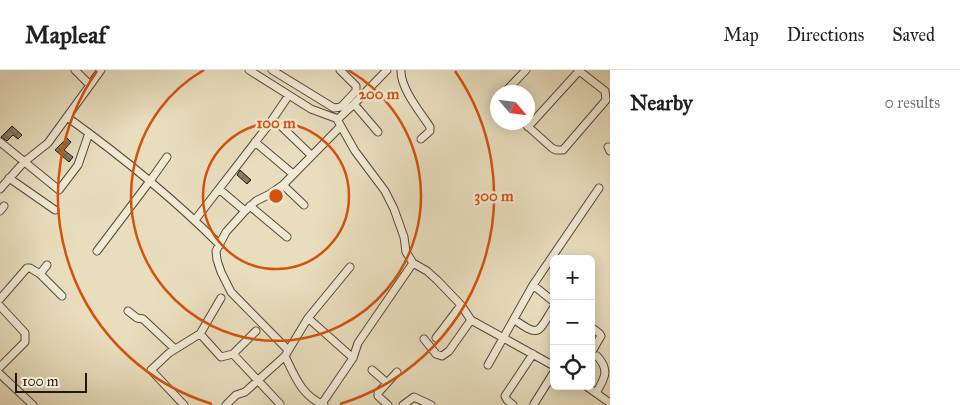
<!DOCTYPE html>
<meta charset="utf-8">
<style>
:root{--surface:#fff;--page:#f2f2f2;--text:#202124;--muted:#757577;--line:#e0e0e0}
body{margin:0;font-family:"IM FELL Great Primer",serif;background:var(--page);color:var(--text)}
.controls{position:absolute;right:15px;bottom:15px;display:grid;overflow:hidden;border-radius:8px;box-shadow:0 2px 12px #0003}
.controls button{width:45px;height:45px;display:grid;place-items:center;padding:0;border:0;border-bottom:1px solid var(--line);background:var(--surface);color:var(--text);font:25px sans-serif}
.compass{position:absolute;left:490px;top:15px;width:45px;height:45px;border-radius:50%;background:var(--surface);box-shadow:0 2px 12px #0003;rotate:118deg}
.scale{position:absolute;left:15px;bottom:12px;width:72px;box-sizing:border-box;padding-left:5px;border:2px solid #22170c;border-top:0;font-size:14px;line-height:18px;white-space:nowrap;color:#22170c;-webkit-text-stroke:4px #f0e9d4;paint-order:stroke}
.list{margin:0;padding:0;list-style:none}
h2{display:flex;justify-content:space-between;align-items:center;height:65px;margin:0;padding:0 20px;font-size:21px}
h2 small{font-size:16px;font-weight:400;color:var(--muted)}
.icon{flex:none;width:28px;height:28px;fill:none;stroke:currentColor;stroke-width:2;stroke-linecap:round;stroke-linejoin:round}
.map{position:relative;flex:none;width:610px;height:335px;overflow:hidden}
header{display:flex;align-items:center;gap:30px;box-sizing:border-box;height:70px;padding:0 25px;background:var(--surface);border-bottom:1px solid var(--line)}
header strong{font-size:24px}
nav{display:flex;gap:28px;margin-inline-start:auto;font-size:18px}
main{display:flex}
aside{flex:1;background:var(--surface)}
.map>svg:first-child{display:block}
</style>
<header>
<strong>Mapleaf</strong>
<nav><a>Map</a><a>Directions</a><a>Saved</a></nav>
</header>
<main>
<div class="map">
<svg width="610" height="335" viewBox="0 0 610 335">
<defs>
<pattern id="building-cross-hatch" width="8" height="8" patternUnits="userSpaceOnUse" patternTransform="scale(1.25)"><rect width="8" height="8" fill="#897e68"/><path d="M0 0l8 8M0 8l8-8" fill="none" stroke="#706654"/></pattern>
</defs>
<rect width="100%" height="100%" fill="#e8ddbd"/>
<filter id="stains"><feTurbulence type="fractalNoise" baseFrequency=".004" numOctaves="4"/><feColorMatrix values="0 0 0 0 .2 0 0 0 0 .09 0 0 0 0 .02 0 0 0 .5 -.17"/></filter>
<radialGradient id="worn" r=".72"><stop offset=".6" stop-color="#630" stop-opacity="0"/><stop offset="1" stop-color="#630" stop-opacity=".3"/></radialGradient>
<path fill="url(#building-cross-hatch)" stroke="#22170c" d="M12,56l10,9 -4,4 -5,-4 -6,6 -6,-4z
M67,68l4,4 -7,8 9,7 -4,5 -14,-12z
M240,100l11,10 -4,4 -10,-9z"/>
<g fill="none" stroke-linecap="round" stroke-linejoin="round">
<defs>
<path id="minor" d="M75,0l15,15
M249,0l62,39 27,10
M272,0l62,38 7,-1 15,-16v-5l-16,-16
M387,0l-33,34 -16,15v2l17,30 30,40 9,18 10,28 2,15 7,11 14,8 10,9 24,25 10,15 83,46
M401,0c-1,18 20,43 29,57v4l-9,8
M505,22l21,-22
M354,34l24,28
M67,47c54,39 106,81 153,128
M523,52l29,26 4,2h7l43,-50 -1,-9 -27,-21
M282,57l29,28
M528,57l51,-56
M0,72l59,48 19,-25 11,-32
M255,72l38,32
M608,77l2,4
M9,108l46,32
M283,115l21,20
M0,119l24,-27 24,-19 53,-73
M219,119l26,22
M250,136l37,31
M0,141l4,-5
M195,150l75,-97 19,-28
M97,181l53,-70 17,-24
M40,204l22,22
M533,215l21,17
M0,229l27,-31h3l10,6 7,-9
M0,236l25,27v9l-25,25
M128,241l9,7 6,1 32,30
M308,248l42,-51
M515,250c26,19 23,11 39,-13
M591,257l8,6 2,3 -10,17
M200,264l21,-36
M436,268l25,-33
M424,269l12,15 6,2 7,-5 22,-31
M288,280l-57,-58 -10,-20 -4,-12 -1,-9 10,-19 19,-21 11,-10 14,-7 13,-9 57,-58
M233,284l47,50
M285,286c10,21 17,40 39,49
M488,295l45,-80 66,-97
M372,300l15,13
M0,304l33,31
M586,316l24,17
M596,323c9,-15 14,-23 1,-37
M534,334l20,-32
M184,335l-33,-35 18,-17 29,-18 4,1 19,21 12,-3 23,-23
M226,335l10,-10 9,-3 40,-36 23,-38 45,40
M321,335l32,-47 5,-15 55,-80
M388,335l-10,-9v-3l19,-21
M403,335l11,-8 17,8
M513,335l-6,-5 -2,-4 28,-42"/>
</defs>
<use href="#minor" stroke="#544838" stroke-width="9"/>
<use href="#minor" stroke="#f0e9d4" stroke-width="7"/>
</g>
<g fill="none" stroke="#d4520c" stroke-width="2.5">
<circle cx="276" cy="126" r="73"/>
<path d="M348 0A145 145 0 1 1 204 0"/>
<path d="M212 334A218 218 0 0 1 97 1M455 1A218 218 0 0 1 340 334"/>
</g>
<circle cx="276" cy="126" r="8" fill="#d4520c" stroke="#f0e9d4" stroke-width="2.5"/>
<g font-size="15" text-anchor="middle" font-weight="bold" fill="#d4520c" stroke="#f0e9d4" stroke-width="4.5" stroke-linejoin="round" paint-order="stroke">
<text x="379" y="29">200 m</text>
<text x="276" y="58">100 m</text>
<text x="494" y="131">300 m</text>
</g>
<rect width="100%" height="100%" filter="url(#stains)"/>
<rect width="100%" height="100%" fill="url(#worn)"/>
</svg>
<div class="controls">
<button>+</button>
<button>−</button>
<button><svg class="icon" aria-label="locate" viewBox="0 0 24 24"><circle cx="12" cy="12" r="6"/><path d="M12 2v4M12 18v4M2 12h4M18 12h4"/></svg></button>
</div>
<svg class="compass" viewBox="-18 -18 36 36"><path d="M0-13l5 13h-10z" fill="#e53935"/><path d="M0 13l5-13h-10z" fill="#757577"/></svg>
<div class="scale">100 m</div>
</div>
<aside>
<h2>Nearby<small>0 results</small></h2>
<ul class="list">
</ul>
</aside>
</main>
